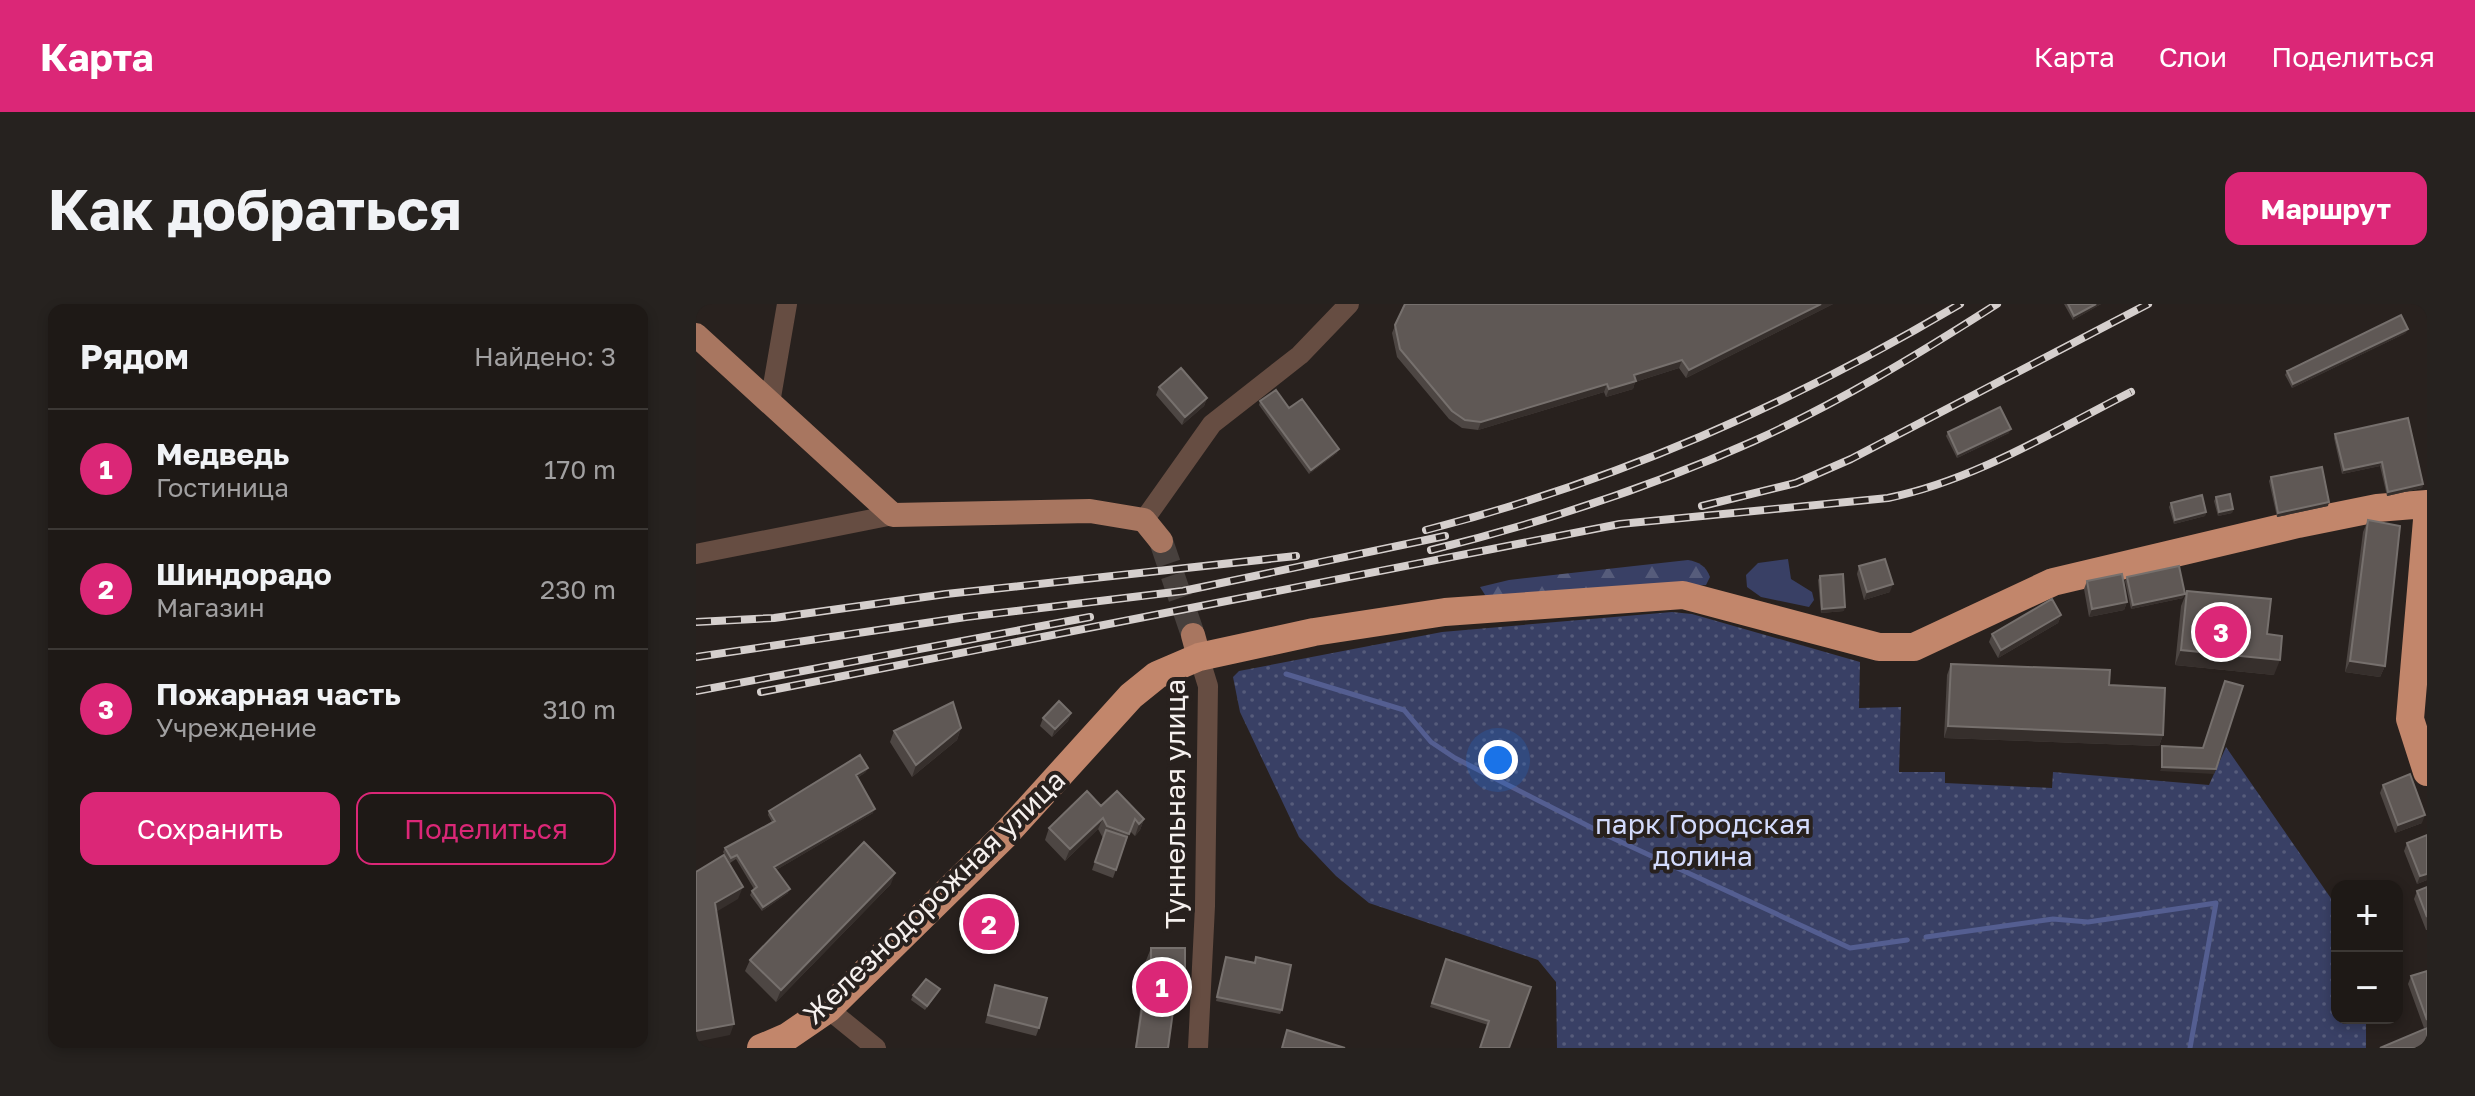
<!DOCTYPE html>
<html lang="ru">
<meta charset="utf-8">
<style>
:root{--surface:#1e1916;--page:#26221f;--text:#f1f3f6;--muted:#a1a0a1;--line:#3c3835;--accent:#db2777}
body{margin:0;font-family:"Golos Text",sans-serif;background:var(--page);color:var(--text)}
.controls{position:absolute;right:24px;bottom:24px;display:grid;overflow:hidden;border-radius:16px;box-shadow:0 4px 12px #0003}
.controls button{width:72px;height:72px;display:grid;place-items:center;padding:0;border:0;border-bottom:2px solid var(--line);background:var(--surface);color:var(--text);font:40px sans-serif}
.you{position:absolute;left:802px;top:456px;width:28px;height:28px;margin:-20px;border:6px solid #fff;border-radius:50%;background:#1a73e8;box-shadow:0 0 0 12px #1a73e833}
.badge{display:grid;place-items:center;width:52px;height:52px;border-radius:50%;background:var(--accent);color:#fff;font-size:26px;font-weight:700}
.pin{position:absolute;translate:-50% -50%;border:4px solid #fff;box-shadow:0 2px 8px #0006}
.list{margin:0;padding:0;list-style:none}
h2{display:flex;justify-content:space-between;align-items:center;height:104px;margin:0;padding:0 32px;font-size:34px}
h2 small{font-size:26px;font-weight:400;color:var(--muted)}
.list li{display:grid;grid-template-columns:52px 1fr auto;gap:24px;align-items:center;box-sizing:border-box;height:120px;padding:0 32px;border-top:2px solid var(--line)}
.list b{display:block;font-size:30px;white-space:nowrap}
.list p{margin:0;font-size:26px;white-space:nowrap;color:var(--muted)}
.list em{font-size:26px;font-style:normal;color:var(--muted)}
.actions{display:flex;gap:16px;padding:24px 32px}
.actions a{flex:1;padding:18px 0;border:2px solid var(--accent);border-radius:16px;text-align:center;font-size:28px;color:var(--accent)}
.actions .main{background:var(--accent);color:#fff}
.map{position:relative;flex:none;width:1731px;height:744px;overflow:hidden;border-radius:16px}
header{display:flex;align-items:center;gap:48px;box-sizing:border-box;height:112px;padding:0 40px;background:var(--accent);color:#fff}
header strong{font-size:38px}
nav{display:flex;gap:44px;margin-inline-start:auto;font-size:28px}
.intro{display:flex;align-items:center;justify-content:space-between;box-sizing:border-box;height:192px;padding:0 48px}
h1{margin:0;font-size:56px}
.button{padding:20px 36px;border-radius:16px;background:var(--accent);color:#fff;font-size:28px;font-weight:700}
main{display:flex;gap:48px;padding:0 48px}
aside{flex:1;background:var(--surface);border-radius:16px;box-shadow:0 4px 12px #0003}
.map>svg:first-child{display:block}
</style>
<header>
<strong>Карта</strong>
<nav><a>Карта</a><a>Слои</a><a>Поделиться</a></nav>
</header>
<div class="intro"><h1>Как добраться</h1><a class="button">Маршрут</a></div>
<main>
<aside>
<h2>Рядом<small>Найдено: 3</small></h2>
<ul class="list">
<li><span class="badge">1</span><div><b>Медведь</b><p>Гостиница</p></div><em>170 m</em></li>
<li><span class="badge">2</span><div><b>Шиндорадо</b><p>Магазин</p></div><em>230 m</em></li>
<li><span class="badge">3</span><div><b>Пожарная часть</b><p>Учреждение</p></div><em>310 m</em></li>
</ul>
<div class="actions"><a class="main">Сохранить</a><a>Поделиться</a></div>
</aside>
<div class="map">
<svg width="1731" height="744" viewBox="0 0 1731 744">
<defs>
<pattern id="forest-firs" width="22" height="20" patternUnits="userSpaceOnUse" patternTransform="scale(2)"><rect width="22" height="20" fill="#394065"/><path d="M5 1l3.5 6h-7zM16 11l3.5 6h-7z" fill="#565c7b"/></pattern>
<pattern id="park-dots" width="8" height="8" patternUnits="userSpaceOnUse" patternTransform="scale(2)"><rect width="8" height="8" fill="#394065"/><path d="M2 2h.1M6 6h.1" fill="none" stroke="#565c7b" stroke-width="1.8" stroke-linecap="round"/></pattern>
</defs>
<rect width="100%" height="100%" fill="#28211e"/>
<path fill="#394065" d="M1092,255l3,20 21,13 2,8 -5,7 -48,-10 -14,-10 -1,-12 12,-12z"/>
<path fill="url(#forest-firs)" d="M992,256c11,2 18,6 22,17l-4,8 -219,13 -7,-11 29,-7z"/>
<path fill="url(#park-dots)" d="M976,308l20,2 168,48 -1,46 42,-1 -2,65h46v11l107,5 1,-16 156,13 17,-38 111,160v111h29v30h-809l-1,-66 -18,-22 -169,-57 -33,-27 -37,-39 -59,-125 -7,-35 6,-6 203,-39z"/>
<g fill="none" stroke-linecap="round" stroke-linejoin="round">
<path stroke="#545e91" stroke-width="5" d="M590,370l118,36 27,32 24,16 151,77 244,113 57,-8
M1230,633l127,-18 35,3 128,-19 -26,145"/>
<path stroke="#47403d" stroke-width="24" stroke-dasharray="24 12" stroke-linecap="butt" d="M465,237l32,94"/>
<path stroke="#664d42" stroke-width="20" d="M74,99l17,-99
M448,216l68,-96 88,-69 49,-51
M0,250l197,-39
M132,705l48,39
M502,744l7,-142 3,-220 -9,-29"/>
<path stroke="#a87660" stroke-width="24" d="M0,31l197,180 197,-4 54,9 17,21
M497,331l6,22"/>
<path stroke="#c2866b" stroke-width="28" d="M1731,216l-17,199 17,53
M65,744l26,-11 41,-28 176,-173 127,-140 26,-21 42,-18 115,-25 131,-20 238,-17 196,52h35l139,-65 245,-58 79,-16 50,-4"/>
<defs>
<path id="rail" d="M1006,202l94,-23 55,-24 297,-155
M730,226c194,-50 361,-124 534,-226
M735,246c110,-27 220,-63 323,-109 84,-38 165,-87 243,-137
M0,318l78,-4 172,-24 350,-38
M0,353l270,-40 217,-26 262,-55
M0,387l394,-74
M65,388l859,-168 268,-26c87,-18 164,-66 243,-106"/>
</defs>
<use href="#rail" stroke="#d5cfcd" stroke-width="8"/>
<use href="#rail" stroke="#28211e" stroke-width="5" stroke-dasharray="15" stroke-linecap="butt"/>
</g>
<path fill="#4d4643" d="M709,0h428l-147,74 -7,-10 -44,14 -2,7 -27,8 -2,-5 -126,38 -16,-2 -13,-9 -52,-62 -5,-24 11,-27z
M1368,0h37l-28,16z
M1710,29l-114,55 -7,-13 2,-4z
M463,83l48,11 -3,8 -22,19 -26,-30z
M564,97l29,7 48,45 -28,21 -50,-69z
M1252,128l61,1 -52,25 -11,-22z
M1639,130l88,50 -1,4 -35,8 -7,-30 -38,8 -8,-36z
M1575,173l57,29 -51,11 -8,-36z
M1520,193l17,12 -1,4 -14,3 -4,-15z
M1475,199l35,9 -1,4 -31,8 -5,-17z
M1672,216l17,146 -5,11 -35,-5 18,-140z
M1163,262l31,26 -26,8 -7,-26z
M1124,272l24,35 -23,2 -3,-33z
M1431,273l56,21 -52,11 -6,-28z
M1391,277l40,21 -3,8 -35,7 -5,-28z
M1491,287l80,43 7,41 -99,-10 6,-59z
M1365,311l-3,8 -60,35 -9,-16 3,-8z
M1255,360l158,21 54,50 -4,11 -215,-8 3,-63z
M375,409l-3,8 -16,16 -12,-11 3,-8z
M265,424l-4,12 -45,37 -22,-35 4,-11z
M170,468l-9,6 16,35 -97,57 12,23 -26,18 -12,-16 2,-4 2,-2 -18,-30 -6,4 -7,-11 2,-4 47,-26 -4,-7 1,-4z
M1687,481l39,38 -27,10 -15,-40z
M405,502l43,13 -4,11 -5,6 -5,-5 -17,47 -21,-8 11,-32 -5,-9 -33,32 -20,-21 4,-12z
M1711,539l20,37 -10,4 -13,-33z
M195,580l-115,118 -31,-31 5,-11z
M1731,583v43h-1l-12,-31 3,-8z
M287,599l25,38 -3,8 -33,-10z
M455,644l34,48 -6,15h-6l-5,37h-33l5,-38 3,-8h2v-39z
M530,653l28,5 28,48 -2,4 -64,-13z
M750,655l85,28 -43,38 -58,-18z
M1731,667v56l-3,1 -16,-44 3,-8z
M299,681l44,43 -3,8 -51,-13z
M244,685l-2,4 -13,17 -14,-10 2,-5z"/>
<path fill="#362f2c" d="M1125,0h12l-147,74 3,-8z
M1400,0h5l-28,16 1,-4z
M1712,25l-2,4 -114,55 1,-4z
M986,56l-3,8 -44,14 -2,7 -27,8 3,-8 25,-14z
M911,80l-3,8 -126,38 3,-8z
M511,94l-3,8 -22,19 3,-8z
M1315,125l-2,4 -52,25 1,-4z
M643,145l-2,4 -28,21 2,-4z
M1686,158l-2,4 -38,8 2,-4z
M1727,180l-1,4 -35,8 1,-4z
M1633,198l-1,4 -51,11 1,-4z
M1537,205l-1,4 -14,3 1,-4z
M1510,208l-1,4 -31,8 1,-4z
M1197,280l-3,8 -26,8 3,-8z
M1489,290l-2,4 -52,11 2,-4z
M1431,298l-3,8 -35,7 3,-8z
M1149,303l-1,4 -23,2 1,-4z
M1365,311l-3,8 -60,35 3,-8z
M1485,346l99,10 -6,15 -99,-10z
M1654,357l35,5 -5,11 -35,-5z
M375,409l-3,8 -16,16 3,-8z
M1252,422l215,9 -4,11 -215,-8z
M265,424l-4,12 -45,37 4,-12z
M1466,463l54,2 -2,5 -54,-3z
M172,464l-2,4 -12,8 2,-5z
M179,505l-2,4 -100,59 1,-5z
M1729,511l-3,8 -27,10 3,-8z
M407,514l-5,11 -33,32 5,-12z
M448,515l-4,11 -5,6 4,-12z
M199,569l-4,11 -115,118 5,-12z
M1731,570v6l-10,4 3,-8z
M47,583l-5,12 -27,16 4,-12z
M94,585l-2,4 -26,18 1,-4z
M455,692h34l-6,15h-34z
M38,720l-4,11 -34,7v-11z"/>
<path fill="#5f5855" stroke="#76706d" stroke-width="2" d="M709,0h416l-132,66 -7,-10 -48,15 2,6 -27,8 -2,-5 -126,38 -16,-2 -13,-9 -52,-62 -5,-24z
M1372,0h28l-22,12z
M1705,11l7,14 -115,55 -6,-13z
M485,64l26,30 -22,19 -26,-30z
M580,86l13,18 13,-9 37,50 -28,21 -51,-69z
M1304,103l11,22 -53,25 -10,-22z
M1712,114l15,66 -35,8 -6,-30 -38,8 -9,-36z
M1626,163l7,35 -51,11 -7,-36z
M1534,190l3,15 -14,3 -3,-15z
M1506,191l4,17 -31,8 -4,-17z
M1672,216l32,6 -15,140 -35,-5z
M1189,255l8,25 -26,8 -8,-26z
M1483,262l6,28 -52,11 -6,-28z
M1147,270l2,33 -23,2 -2,-33z
M1426,270l5,28 -35,7 -5,-28z
M1491,287l84,8 -4,35 15,2 -2,24 -99,-10z
M1356,295l9,16 -60,35 -9,-16z
M1255,360l159,6 -1,15 56,3 -2,47 -215,-9z
M1529,377l18,5 -27,83 -54,-2v-21l41,2z
M363,397l12,12 -16,16 -12,-11z
M257,398l8,26 -45,37 -22,-34z
M164,451l8,13 -12,7 19,34 -101,58 16,22 -27,18 -11,-16 5,-4 -20,-32 -6,3 -6,-10 50,-27 -6,-10z
M1714,470l15,41 -27,10 -15,-40z
M391,487l14,15 16,-15 27,28 -5,5 -4,-5 -6,15 -22,-8 -4,-8 -33,31 -21,-21z
M410,526l21,7 -11,33 -21,-8z
M1731,531v39l-7,2 -13,-33z
M168,538l31,31 -114,117 -31,-30z
M28,551l19,32 -28,16 19,121 -38,7v-159z
M1731,583v30l-10,-26z
M287,599l34,11 -9,27 -33,-10z
M455,644h34v48h-34z
M530,653l29,6 1,-6 35,8 -9,45 -65,-13z
M750,655l85,28 -22,61h-29l9,-27 -57,-18z
M1731,667v49l-16,-44z
M230,675l14,10 -13,17 -14,-11z
M299,681l52,13 -8,30 -51,-13z
M447,698l31,2 -6,44h-32z
M1731,724v16l-9,4h-38z
M591,726l58,18h-63z"/>
<g text-anchor="middle" stroke-width="8" stroke-linejoin="round" paint-order="stroke">
<g font-size="28" fill="#f5f0ee" stroke="#28211e">
<text transform="translate(479 500) rotate(-90)" y="10">Туннельная улица</text>
<text transform="translate(238 593) rotate(-44)" y="10">Железнодорожная улица</text>
</g>
<g font-size="28" fill="#d3dbfc" stroke="#28211e">
<text x="1007" y="530">парк Городская<tspan x="1007" dy="32">долина</tspan></text>
</g>
</g>
</svg>
<div class="controls">
<button>+</button>
<button>−</button>
</div>
<div class="you"></div>
<div class="pin badge" style="left:466px;top:683px">1</div>
<div class="pin badge" style="left:293px;top:620px">2</div>
<div class="pin badge" style="left:1525px;top:328px">3</div>
</div>
</main>
